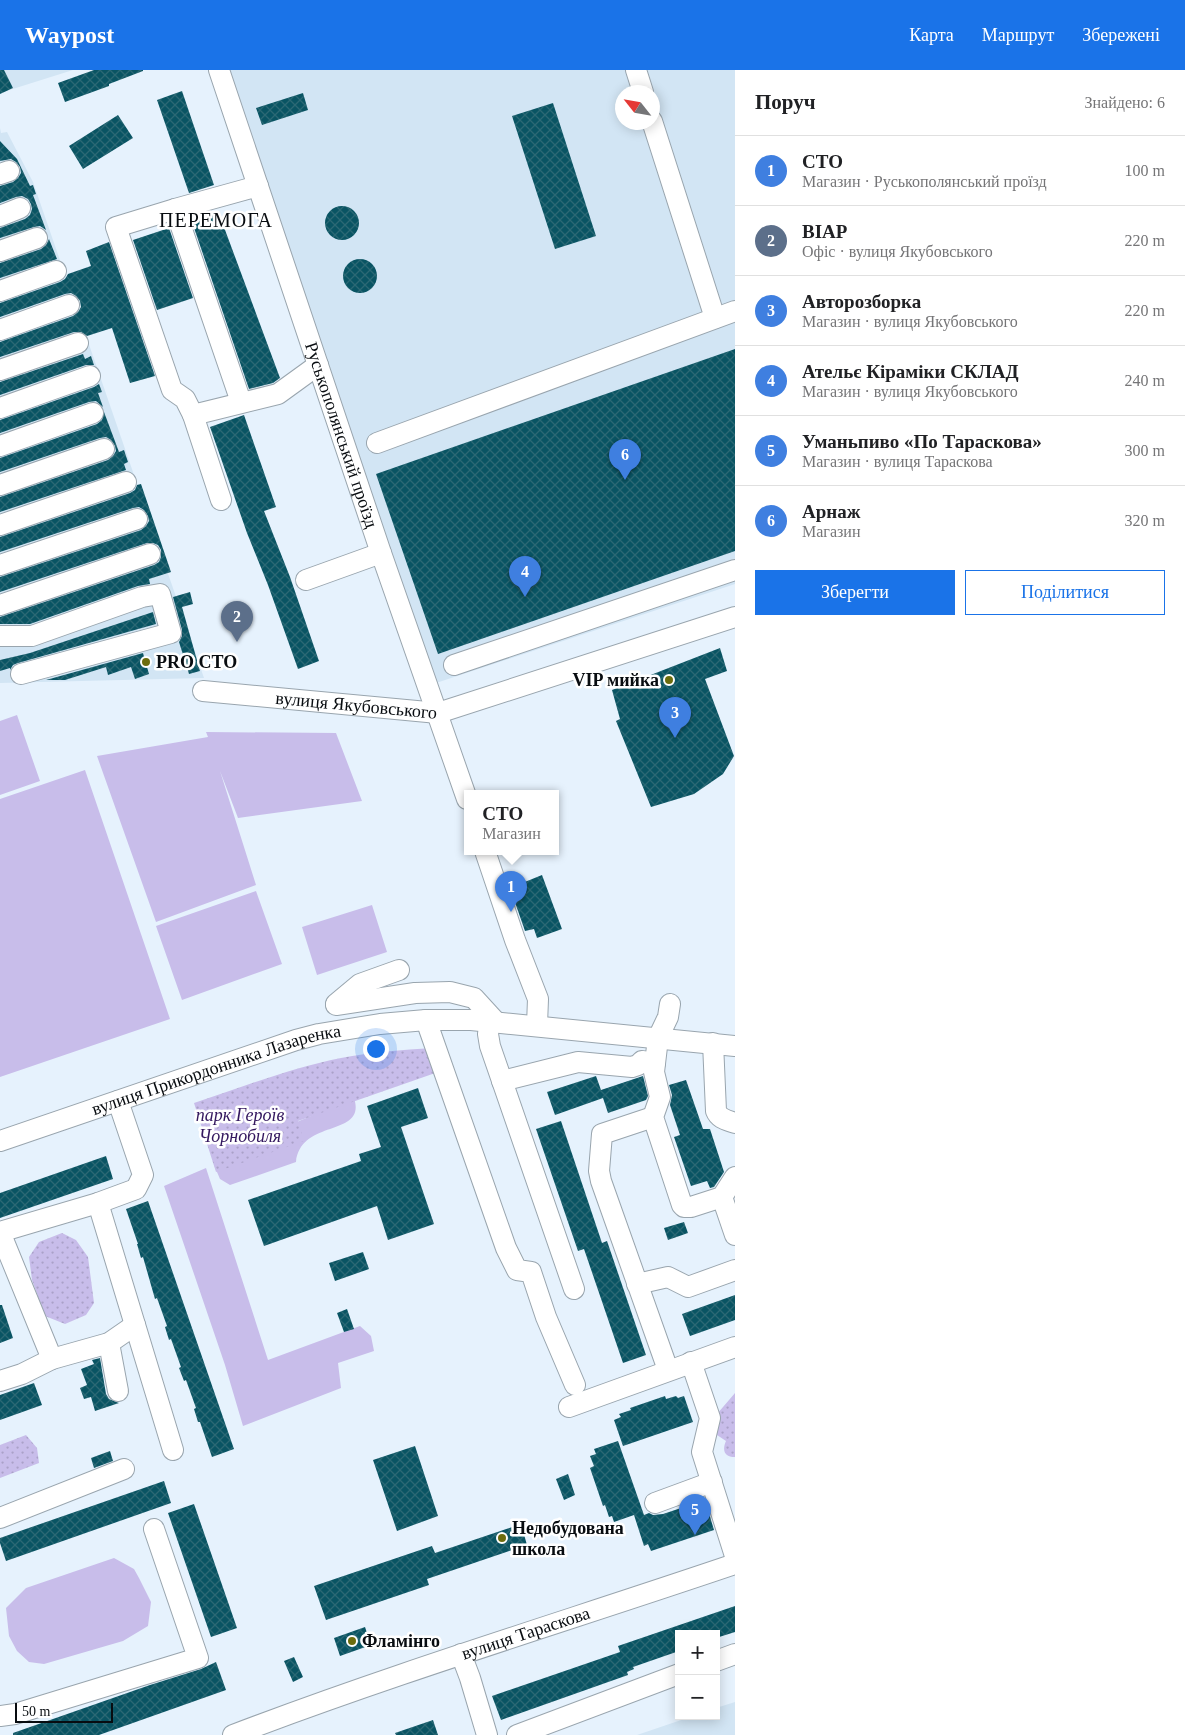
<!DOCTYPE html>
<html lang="uk">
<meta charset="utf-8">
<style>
:root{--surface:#fff;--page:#f2f2f2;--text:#202124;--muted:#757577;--line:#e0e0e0;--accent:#1a73e8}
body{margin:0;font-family:Georgia,serif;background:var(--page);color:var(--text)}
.controls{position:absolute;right:15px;bottom:15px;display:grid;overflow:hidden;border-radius:0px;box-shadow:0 2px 12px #0003}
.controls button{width:45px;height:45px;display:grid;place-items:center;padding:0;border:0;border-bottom:1px solid var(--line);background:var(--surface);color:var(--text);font:25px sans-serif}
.compass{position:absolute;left:615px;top:15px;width:45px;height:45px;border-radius:50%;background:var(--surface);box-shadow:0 2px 12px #0003;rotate:301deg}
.scale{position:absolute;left:15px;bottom:12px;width:98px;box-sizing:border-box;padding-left:5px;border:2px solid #080c10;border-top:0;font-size:14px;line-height:18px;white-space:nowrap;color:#080c10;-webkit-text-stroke:4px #fff;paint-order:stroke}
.you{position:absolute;left:375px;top:978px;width:18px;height:18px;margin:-12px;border:4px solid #fff;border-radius:50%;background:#1a73e8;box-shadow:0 0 0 8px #1a73e833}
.badge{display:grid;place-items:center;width:32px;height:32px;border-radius:50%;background:var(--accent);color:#fff;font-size:16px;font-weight:700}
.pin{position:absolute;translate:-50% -41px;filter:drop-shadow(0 1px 2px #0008)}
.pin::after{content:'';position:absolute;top:26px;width:18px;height:15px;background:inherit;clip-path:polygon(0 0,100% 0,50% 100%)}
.popup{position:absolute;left:464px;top:720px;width:95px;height:65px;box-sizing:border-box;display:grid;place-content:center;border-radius:0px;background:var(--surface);filter:drop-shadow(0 1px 4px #0005);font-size:16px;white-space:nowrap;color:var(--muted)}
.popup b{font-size:19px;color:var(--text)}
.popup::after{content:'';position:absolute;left:50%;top:100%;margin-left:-10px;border:10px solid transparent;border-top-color:var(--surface)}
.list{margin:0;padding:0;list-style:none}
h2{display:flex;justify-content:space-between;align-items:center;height:65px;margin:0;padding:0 20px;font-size:21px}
h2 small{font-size:16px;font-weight:400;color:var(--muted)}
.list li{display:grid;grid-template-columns:32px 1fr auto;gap:15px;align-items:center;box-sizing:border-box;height:70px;padding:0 20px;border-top:1px solid var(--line)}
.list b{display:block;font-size:19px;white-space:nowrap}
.list p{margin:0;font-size:16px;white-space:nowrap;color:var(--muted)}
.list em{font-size:16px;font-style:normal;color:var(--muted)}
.actions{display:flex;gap:10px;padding:15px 20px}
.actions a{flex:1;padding:11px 0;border:1px solid var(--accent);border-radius:0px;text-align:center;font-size:18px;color:var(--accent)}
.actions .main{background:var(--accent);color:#fff}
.map{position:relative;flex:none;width:735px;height:1665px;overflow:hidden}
header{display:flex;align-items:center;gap:30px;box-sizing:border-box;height:70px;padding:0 25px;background:var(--accent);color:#fff}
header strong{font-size:24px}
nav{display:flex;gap:28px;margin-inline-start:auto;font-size:18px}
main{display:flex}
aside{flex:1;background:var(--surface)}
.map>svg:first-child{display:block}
</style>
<header>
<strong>Waypost</strong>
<nav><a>Карта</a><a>Маршрут</a><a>Збережені</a></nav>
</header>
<main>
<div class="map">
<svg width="735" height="1665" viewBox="0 0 735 1665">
<defs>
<pattern id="park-dots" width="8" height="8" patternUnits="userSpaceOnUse" patternTransform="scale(1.25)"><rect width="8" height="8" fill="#c8bdea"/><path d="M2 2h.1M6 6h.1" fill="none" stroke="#aaa1c8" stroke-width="1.8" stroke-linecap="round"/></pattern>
<pattern id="building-cross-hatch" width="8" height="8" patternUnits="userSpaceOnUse" patternTransform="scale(1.25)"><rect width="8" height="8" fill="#095463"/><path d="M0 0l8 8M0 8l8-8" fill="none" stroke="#2b6874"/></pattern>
</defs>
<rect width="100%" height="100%" fill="#e6f2fd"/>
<path fill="#d2e5f4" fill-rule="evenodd" d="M0,0h73l-73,23z
M227,0h508v514l-308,102zM622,22h30v30h-30z
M0,58l1,5 6,-1 26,50 171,496 -204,5z
M735,1632v33h-98l56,-19h23v-8z"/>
<path fill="#c8bdea" d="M17,645l23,66 -40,14v-74z
M206,662l130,1 26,68 -124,17 -18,-47 36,114 -100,37 -59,-166 111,-19z
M85,700l85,249 -170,58v-278z
M256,821l26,73 -100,36 -26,-74z
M372,835l15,47 -70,23 -15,-48z
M354,1028c13,40 -53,20 -58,64l-66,23 -10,-6 -6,-14 66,-36z
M206,1098l62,192 92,-34 11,10 3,15 -36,12 3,25 -98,38 -18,-61 -61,-179z
M114,1488l20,11 5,9 12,24 -3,24 -25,15 -79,23 -15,-2 -12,-11 -8,-15 -3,-28 20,-20z"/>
<path fill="url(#park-dots)" d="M433,978l8,23 -143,50 6,20 -88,31 -22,-69c48,-16 97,-35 147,-45 30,-6 61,-8 92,-10z
M62,1163l14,7 12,17 6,46 -8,12 -21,9 -20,-8 -13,-36 -3,-23 10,-15z
M735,1323v64c-11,0 -13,-7 -9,-16l-12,-8 3,-19z
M26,1365l11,13 2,15 -39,15v-33z"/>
<path fill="url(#building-cross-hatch)" d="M0,0h4l9,18 -13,6z
M94,0h49v1l-34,13v2l-44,16 -7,-19z
M182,21l32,94 -25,8 -32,-93z
M303,23l5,17 -46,15 -6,-17z
M553,33l43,133 -41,13 -43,-133z
M118,45l15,23 -50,31 -14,-23z
M0,71l17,18 13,27 3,-1 3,9 -3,1 13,35 -6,-4 -6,1 -34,11v-10l25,-9 5,-4 2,-6 -1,-5 -3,-5 -6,-3 -6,1 -16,6v-17l13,-4 5,-4 3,-5 -1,-6 -4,-5 -5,-3 -11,2z
M325 153a17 17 0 1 1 34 0a17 17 0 1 1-34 0Z
M218,141l62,167 -7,5 -24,6 -58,-170z
M169,158l24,70 -36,12 -24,-70z
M49,169l8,20 -57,19v-15l41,-14 5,-4z
M109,172l46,134 -25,7 -18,-55 -25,8 -6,-4h-7l-74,25v-15l73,-26 5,-4 3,-5 -1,-6 -4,-5 -5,-3 -6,1 -65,23v-14l60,-21 5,-3 3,-5 23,-8 -5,-15z
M343 206a17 17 0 1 1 34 0a17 17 0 1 1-34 0Z
M735,279v202l-297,103 -62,-180z
M83,284l2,5 6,-3 3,9h-8l-86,30v-13z
M99,314l3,8 -4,1 5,14 -7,-6 -7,1 -89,31v-13l94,-33z
M104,342l15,40 5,-2 4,12 -4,2 2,6 -126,42v-15l108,-37 5,-4 3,-5 -1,-5 -4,-6 -5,-3 -6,1 -100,34v-14l97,-34 5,-4z
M244,345l32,92 -12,4 26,66 29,84 -21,8 -30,-84 -21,-52 -37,-106z
M141,414l30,88 -22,7 1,5 -12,2 -108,38h-30v-7l154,-52 5,-3 2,-5v-7l-3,-5 -5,-2h-6l-147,49v-15l141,-47 5,-4 3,-5 -1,-5 -4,-6 -5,-3 -6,1 -133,44v-15l130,-44 5,-3 2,-5z
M190,522l3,12 -11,3 18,64 -11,3 -10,-32 3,-6v-6l-9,-33z
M153,542l3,12 -138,39 -5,2 -3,5v-2l-10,3v-11l30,-7z
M720,578l7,23 -22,8 29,77 -11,18 -29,20 -43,13 -35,-86 4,-2 -8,-29z
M143,583l6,21 -14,5 -4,-12 -23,8 -2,-8 -41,13h-19z
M542,805l20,54 -25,9 -3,-9 -9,2 -15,-43z
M596,1006l5,14 42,-14 5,20 -2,4 -38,13 -5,-15 -48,17 -8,-23z
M686,1010l17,49h7l14,43 -10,15 -4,1 -3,-7 -16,5 -17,-49 6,-2 -10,-30 2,-10 -3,-10z
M418,1018l10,30 -27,9 33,97 -46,16 -11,-34 -113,40 -16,-46 113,-39 -2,-7 22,-7 -14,-41z
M561,1051l41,122 5,-2 39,114 -23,8 -39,-114 -6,2 -42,-122z
M106,1086l7,23 -113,39v-25z
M148,1131l86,248 -22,8 -12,-35h-2l-4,-13 2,-1 -10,-28 -2,1 -5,-13 2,-1 -10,-28 -2,1 -4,-13 2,-1 -10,-28 -2,1 -12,-42 -2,1 -4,-14h1l-12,-35z
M684,1152l4,11 -20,7 -4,-12z
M363,1182l6,17 -34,12 -6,-18z
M735,1225v25l-45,16 -8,-22z
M0,1235h2l11,33 -13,5z
M347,1239l7,20 -10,3 -7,-19z
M100,1288l6,36 3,5 10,4 -24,8 -4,-14 -7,2 -4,-11 7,-3 -6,-16 13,-5 -2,-4z
M34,1313l8,22 -42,15v-25z
M665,1326l1,3 10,-3 2,2 6,-2 9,26 -70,24 -9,-26 7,-3 -2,-3 12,-4 -1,-2z
M618,1371l26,74 5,-2 4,2 10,-1 42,-14 9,30 -63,21 -3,-7 -4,2 -10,-31 -20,7 -2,-6 -3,1 -4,-12 -2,1 -13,-38 4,-2 -4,-10 6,-2 -2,-5z
M415,1376l23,70 -41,15 -24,-71z
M110,1381l3,10 -19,7 -3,-10z
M568,1404l7,21 -11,5 -8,-21z
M164,1411l7,22 -165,58 -6,-18v-5z
M194,1434l43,124 -26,9 -43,-124z
M521,1454l6,21 -100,34 2,6 -103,35 -12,-34 118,-40 3,7z
M735,1536v26l-19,6v-4h-37v17l-46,16 1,2 -7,3 1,3 -127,45 -9,-24 128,-44 -2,-6z
M365,1557l6,18 -31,11 -6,-18z
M294,1587l9,20 -10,5 -9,-21z
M216,1592l10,28 -127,45h-86v-2l137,-48 51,-16z
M433,1650l5,15h-42l-1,-2z"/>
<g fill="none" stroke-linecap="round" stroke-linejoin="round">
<defs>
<g id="minor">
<path id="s1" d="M219,0l162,483 86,246"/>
<path d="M636,0l7,22"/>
<path d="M652,51l63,197"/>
<path d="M0,104l9,-3"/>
<path d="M175,139l-59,18 56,163 13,9 8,16"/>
<path d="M0,146l20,-8"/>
<path d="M0,181l37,-13"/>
<path d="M0,221l56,-20"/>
<path d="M0,260l69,-25"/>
<path d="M0,300l78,-27"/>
<path d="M241,332l-66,-193 83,-23"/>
<path d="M0,338l90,-32"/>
<path d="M377,373l358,-132"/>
<path d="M0,376l93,-33"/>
<path d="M0,415l104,-36"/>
<path d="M221,430l-28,-85 85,-21 40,-29"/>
<path d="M0,455l126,-43"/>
<path d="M0,495l137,-46"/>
<path d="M306,510l75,-27"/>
<path d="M0,535l150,-51"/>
<path d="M0,566h32l110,-39 18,-3 11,39 -150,41"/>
<path d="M454,595l281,-95"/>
<path id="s2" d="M203,621l235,22 297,-96"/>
<path d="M485,781l30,89 23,59 -1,26"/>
<path d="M336,934l24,-20 39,-14"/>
<path d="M670,934l-2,13 -10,21 -4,34 6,25 -7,20 29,88 2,2h7l31,-10 13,-20"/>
<path d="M336,935l79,-12 35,-1 24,6 21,23"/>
<path d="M426,950l80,228 11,22 14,2 15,45 29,68"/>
<path d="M490,950l-2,14 2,12 84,243"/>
<path d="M713,973l3,68c3,8 11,9 19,12"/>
<path d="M502,1011l76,-19 54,5 6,-2 4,-4 13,2"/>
<path d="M653,1047l-51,17 -3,37 2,10 67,189"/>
<path id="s3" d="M0,1071l296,-101 23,-6 61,-10 46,-4h45l264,26"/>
<path d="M722,1127l13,38"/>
<path d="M98,1133l75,247"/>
<path d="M0,1162l98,-29 38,-14 7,-14 -25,-74"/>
<path d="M0,1162l52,127"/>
<path d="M637,1214l31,-7 20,10 47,-17"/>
<path d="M109,1273l9,48"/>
<path d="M691,1292l19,56 -8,34 33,104"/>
<path d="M0,1311l22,-7 30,-15 57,-16 26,-18"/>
<path d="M569,1337l166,-60"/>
<path d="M655,1433l57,-21"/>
<path d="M0,1448l124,-49"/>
<path d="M461,1584l9,24 17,57"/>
<path d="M716,1591l19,-7"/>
<path d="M0,1646l15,-2 183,-56 -44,-129"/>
<path id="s4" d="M233,1665c165,-63 334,-114 502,-171"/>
<path d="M517,1665l162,-61"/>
</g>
</defs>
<use href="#minor" stroke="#99a5ae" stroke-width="22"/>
<use href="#minor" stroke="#fff" stroke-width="20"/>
</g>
<g fill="#6c6c0d" stroke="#fff" stroke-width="2">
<circle cx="146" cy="592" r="5"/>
<circle cx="669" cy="610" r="5"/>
<circle cx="502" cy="1468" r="5"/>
<circle cx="352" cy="1571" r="5"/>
</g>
<g text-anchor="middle" stroke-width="5" stroke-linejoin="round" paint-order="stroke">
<g font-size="18" fill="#080c10" stroke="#fff">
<text dy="6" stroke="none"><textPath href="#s1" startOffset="385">Руськополянський проїзд</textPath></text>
<text dy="6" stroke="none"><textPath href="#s2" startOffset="154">вулиця Якубовського</textPath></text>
<text dy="6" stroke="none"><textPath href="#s3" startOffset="228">вулиця Прикордонника Лазаренка</textPath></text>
<text dy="6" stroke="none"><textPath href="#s4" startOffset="310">вулиця Тараскова</textPath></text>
</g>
<g font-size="18" font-weight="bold" fill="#080c10" stroke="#fff" text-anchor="start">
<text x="156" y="598">PRO СТО</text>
<text x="659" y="616" text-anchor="end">VIP мийка</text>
<text x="512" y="1464">Недобудована<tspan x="512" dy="21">школа</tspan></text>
<text x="362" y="1577">Фламінго</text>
</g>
<g font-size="18" font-style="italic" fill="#34185f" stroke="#fff">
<text x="240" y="1051">парк Героїв<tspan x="240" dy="21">Чорнобиля</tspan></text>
</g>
<g font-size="20" letter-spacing="1" fill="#080c10" stroke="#fff">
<text x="216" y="157">ПЕРЕМОГА</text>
</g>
</g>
</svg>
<div class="controls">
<button>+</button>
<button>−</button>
</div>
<svg class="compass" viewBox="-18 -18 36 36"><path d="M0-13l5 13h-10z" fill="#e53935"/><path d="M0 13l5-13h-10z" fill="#757577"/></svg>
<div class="scale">50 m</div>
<div class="you"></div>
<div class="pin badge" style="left:511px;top:842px;background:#3f7fe0">1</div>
<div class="popup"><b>СТО</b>Магазин</div>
<div class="pin badge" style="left:237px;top:572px;background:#5c6f8a">2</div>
<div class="pin badge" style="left:675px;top:668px;background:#3f7fe0">3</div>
<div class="pin badge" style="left:525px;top:527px;background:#3f7fe0">4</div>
<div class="pin badge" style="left:695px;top:1465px;background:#3f7fe0">5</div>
<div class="pin badge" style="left:625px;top:410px;background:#3f7fe0">6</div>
</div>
<aside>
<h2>Поруч<small>Знайдено: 6</small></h2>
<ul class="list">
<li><span class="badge" style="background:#3f7fe0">1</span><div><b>СТО</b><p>Магазин · Руськополянський проїзд</p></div><em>100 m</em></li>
<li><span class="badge" style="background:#5c6f8a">2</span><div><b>ВІАР</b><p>Офіс · вулиця Якубовського</p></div><em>220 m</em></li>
<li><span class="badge" style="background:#3f7fe0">3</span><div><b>Авторозборка</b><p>Магазин · вулиця Якубовського</p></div><em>220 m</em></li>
<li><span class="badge" style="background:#3f7fe0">4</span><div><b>Ательє Кіраміки СКЛАД</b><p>Магазин · вулиця Якубовського</p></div><em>240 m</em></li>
<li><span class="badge" style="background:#3f7fe0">5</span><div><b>Уманьпиво «По Тараскова»</b><p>Магазин · вулиця Тараскова</p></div><em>300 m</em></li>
<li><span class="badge" style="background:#3f7fe0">6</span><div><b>Арнаж</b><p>Магазин</p></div><em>320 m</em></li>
</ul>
<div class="actions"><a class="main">Зберегти</a><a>Поділитися</a></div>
</aside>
</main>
